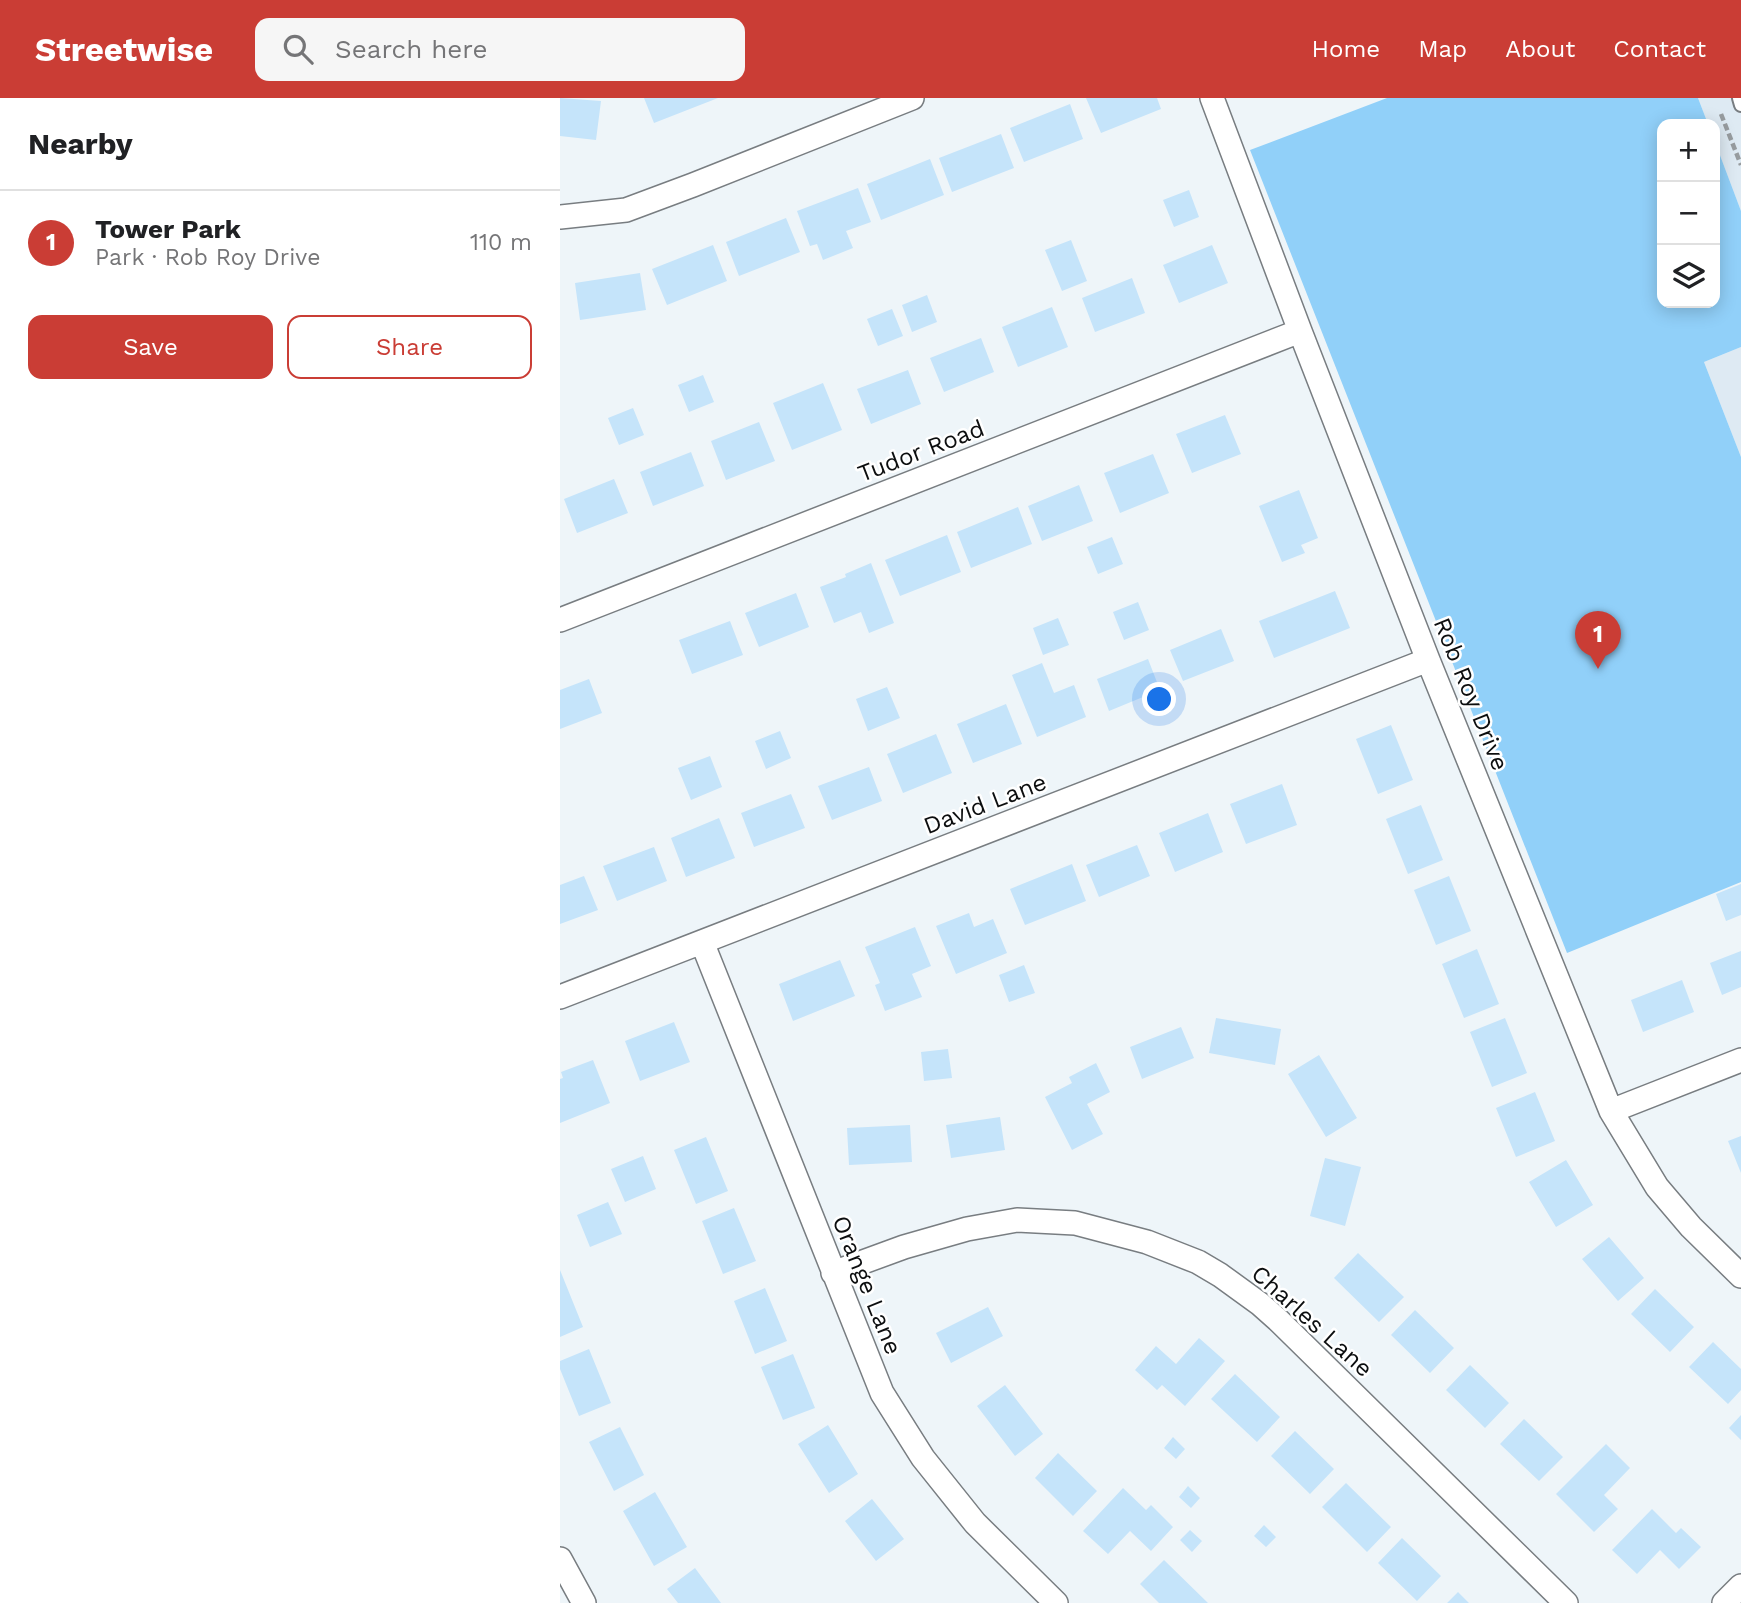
<!DOCTYPE html>
<meta charset="utf-8">
<style>
:root{--surface:#fff;--page:#f6f6f6;--text:#202124;--muted:#757577;--line:#e0e0e0;--accent:#ca3d35}
body{margin:0;font-family:"Work Sans",sans-serif;background:var(--page);color:var(--text)}
.controls{position:absolute;right:21px;top:21px;display:grid;overflow:hidden;border-radius:14px;box-shadow:0 4px 18px #0003}
.controls button{width:63px;height:63px;display:grid;place-items:center;padding:0;border:0;border-bottom:2px solid var(--line);background:var(--surface);color:var(--text);font:35px sans-serif}
.you{position:absolute;left:600px;top:602px;width:24px;height:24px;margin:-18px;border:5px solid #fff;border-radius:50%;background:#1a73e8;box-shadow:0 0 0 10px #1a73e833}
.badge{display:grid;place-items:center;width:46px;height:46px;border-radius:50%;background:var(--accent);color:#fff;font-size:23px;font-weight:700}
.pin{position:absolute;translate:-50% -58px;filter:drop-shadow(0 2px 4px #0008)}
.pin::after{content:'';position:absolute;top:37px;width:24px;height:21px;background:inherit;clip-path:polygon(0 0,100% 0,50% 100%)}
.list{margin:0;padding:0;list-style:none}
h2{display:flex;justify-content:space-between;align-items:center;height:91px;margin:0;padding:0 28px;font-size:30px}
h2 small{font-size:23px;font-weight:400;color:var(--muted)}
.list li{display:grid;grid-template-columns:46px 1fr auto;gap:21px;align-items:center;box-sizing:border-box;height:105px;padding:0 28px;border-top:2px solid var(--line)}
.list b{display:block;font-size:26px;white-space:nowrap}
.list p{margin:0;font-size:23px;white-space:nowrap;color:var(--muted)}
.list em{font-size:23px;font-style:normal;color:var(--muted)}
.actions{display:flex;gap:14px;padding:21px 28px}
.actions a{flex:1;padding:16px 0;border:2px solid var(--accent);border-radius:14px;text-align:center;font-size:24px;color:var(--accent)}
.actions .main{background:var(--accent);color:#fff}
.icon{flex:none;width:38px;height:38px;fill:none;stroke:currentColor;stroke-width:2;stroke-linecap:round;stroke-linejoin:round}
.map{position:relative;flex:none;width:1181px;height:1505px;overflow:hidden}
header{display:flex;align-items:center;gap:42px;box-sizing:border-box;height:98px;padding:0 35px;background:var(--accent);color:#fff}
header strong{font-size:33px}
nav{display:flex;gap:38px;margin-inline-start:auto;font-size:24px}
.search{width:490px;height:63px;background:var(--page);display:flex;align-items:center;gap:18px;box-sizing:border-box;padding:0 24px;border-radius:14px;color:var(--muted);font-size:26px}
main{display:flex}
aside{flex:1;background:var(--surface)}
.map>svg:first-child{display:block}
</style>
<header>
<strong>Streetwise</strong>
<div class="search"><svg class="icon" aria-label="search" viewBox="0 0 24 24"><circle cx="10" cy="10" r="6"/><path d="M15 15l6 6"/></svg>Search here</div>
<nav><a>Home</a><a>Map</a><a>About</a><a>Contact</a></nav>
</header>
<main>
<aside>
<h2>Nearby<small></small></h2>
<ul class="list">
<li><span class="badge">1</span><div><b>Tower Park</b><p>Park · Rob Roy Drive</p></div><em>110 m</em></li>
</ul>
<div class="actions"><a class="main">Save</a><a>Share</a></div>
</aside>
<div class="map">
<svg width="1181" height="1505" viewBox="0 0 1181 1505">
<rect width="100%" height="100%" fill="#eef5f9"/>
<path fill="#deeaf3" d="M1138,0h43v113l-26,-69v-18h-7z
M1181,249v110l-37,-95z"/>
<path fill="#91d0f9" d="M827,0h311l10,26h-46v179h53v-161l26,69v136l-37,15 37,95v425l-174,71 -317,-803z"/>
<path fill="#c5e4fa" d="M0,0l41,3 -5,39 -36,-4z
M84,0h74l-64,25z
M526,0h71l4,11 -60,24z
M510,6l13,35 -59,23 -14,-34z
M441,36l13,34 -62,24 -13,-34z
M370,61l14,36 -63,25 -14,-36z
M298,90l13,34 -25,9 7,17 -30,12 -6,-16 -7,2 -13,-35z
M629,92l10,27 -25,10 -11,-27z
M226,120l14,34 -61,24 -13,-34z
M511,142l16,41 -25,10 -17,-41z
M153,147l14,36 -60,24 -15,-36z
M652,147l16,38 -49,20 -16,-38z
M80,175l6,37 -66,10 -5,-37z
M572,180l13,35 -50,19 -13,-34z
M367,197l10,27 -25,10 -10,-27z
M492,209l16,40 -50,20 -16,-40z
M332,211l11,27 -25,10 -11,-27z
M421,240l13,34 -50,20 -14,-34z
M348,272l13,34 -50,20 -14,-35z
M143,277l11,27 -25,10 -11,-27z
M263,285l19,47 -50,20 -19,-47z
M73,310l11,27 -25,10 -11,-27z
M665,317l16,39 -49,19 -16,-39z
M199,324l16,39 -49,19 -15,-39z
M131,354l13,34 -51,20 -13,-34z
M593,356l16,39 -49,20 -16,-40z
M54,381l14,34 -51,20 -13,-34z
M519,387l14,36 -51,20 -14,-35z
M739,392l19,48 -17,7 4,8 -23,9 -23,-56z
M458,409l14,37 -61,24 -14,-36z
M387,437l14,37 -61,24 -15,-36z
M552,439l11,27 -25,10 -11,-27z
M311,465l23,60 -25,10 -8,-21 -27,11 -14,-36 26,-10 -1,-3z
M775,493l15,37 -76,30 -15,-37z
M236,495l13,34 -50,20 -14,-34z
M578,504l11,28 -25,10 -11,-28z
M498,520l11,27 -26,10 -10,-27z
M170,523l13,34 -51,19 -13,-34z
M661,531l13,32 -51,20 -13,-31z
M588,561l12,31 -51,21 -12,-32z
M482,565l12,30 20,-8 12,32 -49,20 -25,-62z
M29,581l13,34 -42,16v-39z
M327,589l13,31 -32,13 -12,-32z
M446,606l16,40 -49,19 -16,-39z
M831,627l22,55 -35,14 -22,-55z
M220,633l11,27 -25,11 -11,-28z
M376,636l16,39 -49,20 -16,-39z
M150,658l12,31 -31,13 -13,-32z
M309,669l13,34 -50,19 -14,-34z
M722,686l15,41 -51,19 -16,-40z
M231,696l14,34 -51,19 -13,-34z
M861,707l22,55 -35,14 -22,-55z
M648,715l15,39 -48,20 -16,-39z
M159,720l16,40 -49,19 -15,-39z
M577,747l13,31 -51,21 -13,-32z
M94,749l13,34 -50,20 -14,-35z
M512,766l14,37 -61,24 -15,-36z
M24,778l14,34 -38,14v-39z
M889,778l22,55 -35,14 -22,-55z
M1181,786v31l-15,6 -10,-27z
M409,815l5,14 19,-8 14,34 -51,21 -20,-48z
M355,829l16,39 -19,8 10,23 -37,14 -10,-26 5,-2 -15,-36z
M917,851l22,55 -35,14 -22,-54z
M1181,853v36l-19,8 -12,-32z
M280,862l15,36 -62,25 -14,-37z
M464,867l11,28 -26,9 -10,-27z
M1122,882l12,32 -51,20 -12,-32z
M656,920l65,11 -6,36 -66,-12z
M945,920l22,55 -35,14 -22,-55z
M114,924l16,40 -50,19 -15,-40z
M621,929l13,31 -52,21 -12,-32z
M388,951l4,29 -28,3 -3,-29z
M759,957l38,63 -31,19 -38,-63z
M33,962l17,43 -50,20v-44l3,-1 -2,-6z
M536,965l14,29 -23,12 16,30 -31,16 -27,-53 27,-14 -3,-6z
M975,994l20,49 -39,16 -20,-49z
M440,1019l5,33 -54,8 -5,-33z
M350,1027l2,37 -63,3 -2,-37z
M1181,1038v37l-13,-32z
M146,1039l22,54 -32,13 -22,-54z
M83,1058l13,33 -31,13 -14,-33z
M765,1060l36,9 -16,59 -35,-10z
M1006,1062l27,45 -37,22 -27,-45z
M48,1104l14,32 -32,13 -13,-32z
M174,1110l22,53 -33,13 -21,-53z
M1049,1139l35,41 -26,23 -36,-42z
M798,1155l46,44 -25,25 -45,-44z
M0,1172l23,57 -23,10z
M205,1190l22,53 -32,13 -21,-53z
M1095,1191l39,38 -24,25 -39,-38z
M428,1209l15,29 -52,27 -15,-30z
M855,1212l39,38 -24,25 -39,-38z
M639,1240l26,23 -40,45 -23,-21 -5,5 -22,-20 21,-24 20,18z
M1153,1244l28,27v21l-13,14 -39,-37z
M29,1251l22,54 -32,13 -19,-47v-8z
M233,1256l22,54 -32,12 -22,-53z
M910,1267l39,38 -24,25 -39,-38z
M675,1276l45,43 -23,25 -46,-43z
M445,1287l38,49 -28,22 -38,-50z
M1181,1317v25l-12,-12z
M964,1321l39,38 -24,24 -39,-37z
M268,1327l30,49 -29,19 -31,-49z
M60,1329l24,48 -30,16 -25,-49z
M735,1333l39,38 -24,25 -39,-38z
M613,1339l12,12 -9,10 -12,-11z
M1046,1346l24,24 -26,27 14,14 -24,23 -38,-38z
M498,1355l39,38 -24,25 -38,-38z
M786,1385l45,44 -24,25 -45,-45z
M628,1388l12,12 -9,10 -12,-11z
M563,1390l23,22 5,-5 22,22 -22,24 -21,-20 -22,23 -25,-23z
M95,1394l32,55 -33,19 -31,-55z
M312,1401l32,40 -28,22 -31,-40z
M1092,1411l24,24 5,-5 20,19 -22,22 -19,-19 -23,24 -25,-24z
M704,1427l12,12 -10,10 -12,-11z
M630,1432l12,11 -10,11 -12,-12z
M842,1440l39,38 -24,25 -39,-38z
M604,1462l44,43h-49l-19,-19z
M135,1470l26,35h-43l-11,-14z
M898,1494l11,11h-22z"/>
<g fill="none" stroke-linecap="round" stroke-linejoin="round">
<defs>
<path id="lane" d="M1179,0l2,7"/>
<path id="street" d="M652,0l88,233 128,329 183,451 46,76 34,40 50,49
M0,119l66,-7 67,-25 219,-87
M0,522l740,-289
M142,844l180,451 41,65 52,65 81,80
M0,899l868,-337
M1051,1013l130,-51
M273,1175l71,-26 63,-18 50,-9 58,3 72,19 51,20 22,13 40,29 18,16 288,283
M0,1461l24,44
M1164,1505l17,-17"/>
</defs>
<use href="#lane" stroke="#787d81" stroke-width="16"/>
<use href="#street" stroke="#787d81" stroke-width="26"/>
<path stroke="#979c9f" stroke-width="4.5" stroke-dasharray="7 3.5" stroke-linecap="butt" d="M1161,16l20,51"/>
<use href="#lane" stroke="#fff" stroke-width="12"/>
<use href="#street" stroke="#fff" stroke-width="23"/>
</g>
<g text-anchor="middle" stroke-width="5" stroke-linejoin="round" paint-order="stroke">
<g font-size="24" fill="#0c0e0f" stroke="#fff">
<text transform="translate(361 353) rotate(-21)" y="8">Tudor Road</text>
<text transform="translate(911 596) rotate(68)" y="8">Rob Roy Drive</text>
<text transform="translate(425 706) rotate(-21)" y="8">David Lane</text>
<text transform="translate(307 1187) rotate(68)" y="8">Orange Lane</text>
<text transform="translate(752 1223) rotate(42)" y="8">Charles Lane</text>
</g>
</g>
</svg>
<div class="controls">
<button>+</button>
<button>−</button>
<button><svg class="icon" aria-label="layers" viewBox="0 0 24 24"><path d="M12 4l9 5-9 5-9-5zM3 14l9 5 9-5"/></svg></button>
</div>
<div class="you"></div>
<div class="pin badge" style="left:1038px;top:571px">1</div>
</div>
</main>
